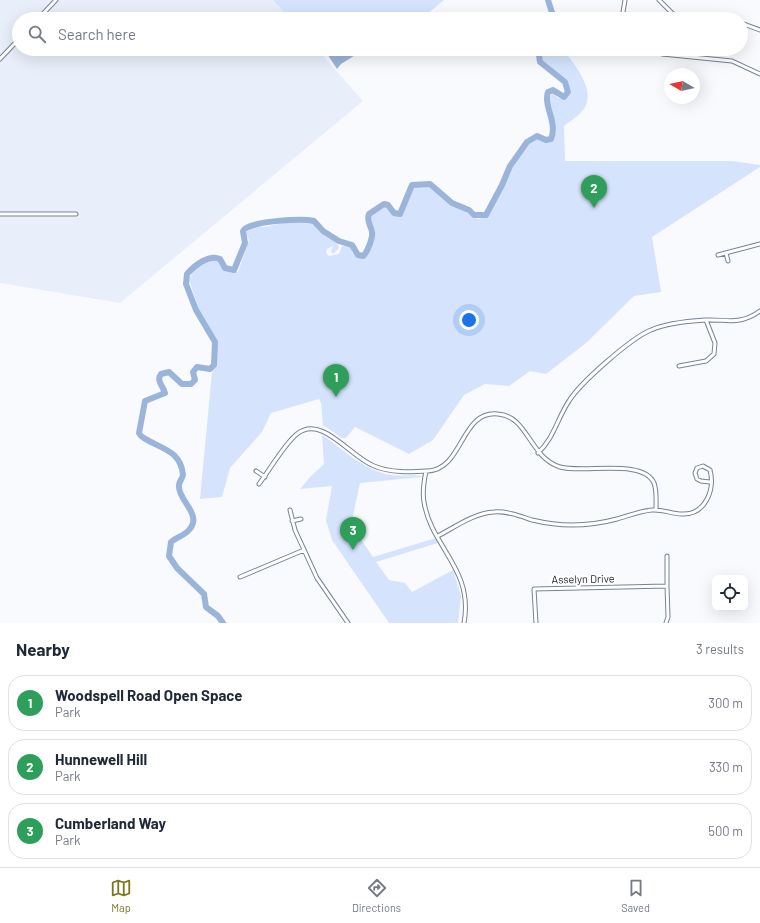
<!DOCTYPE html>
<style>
:root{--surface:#fff;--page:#f6f6f7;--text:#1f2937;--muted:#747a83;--line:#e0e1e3;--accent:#7b781f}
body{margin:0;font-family:Barlow,sans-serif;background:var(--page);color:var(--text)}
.controls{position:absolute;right:12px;bottom:12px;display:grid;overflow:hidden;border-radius:8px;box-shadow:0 4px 16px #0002}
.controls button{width:36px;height:36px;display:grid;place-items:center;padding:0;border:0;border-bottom:1px solid var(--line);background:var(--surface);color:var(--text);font:20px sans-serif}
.compass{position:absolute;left:664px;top:68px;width:36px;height:36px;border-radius:50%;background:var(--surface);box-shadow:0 4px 16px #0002;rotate:279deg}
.you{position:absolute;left:469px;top:320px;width:14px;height:14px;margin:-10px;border:3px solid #fff;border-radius:50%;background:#1a73e8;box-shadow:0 0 0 6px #1a73e833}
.badge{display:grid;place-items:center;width:26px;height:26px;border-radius:50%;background:var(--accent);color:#fff;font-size:13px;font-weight:700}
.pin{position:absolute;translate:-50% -33px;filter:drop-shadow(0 1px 2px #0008)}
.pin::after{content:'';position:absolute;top:21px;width:14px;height:12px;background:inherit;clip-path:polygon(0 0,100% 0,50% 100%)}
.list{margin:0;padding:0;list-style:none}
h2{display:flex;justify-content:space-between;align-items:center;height:52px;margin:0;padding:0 16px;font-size:17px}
h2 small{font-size:13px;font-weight:400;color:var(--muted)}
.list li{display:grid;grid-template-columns:26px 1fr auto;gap:12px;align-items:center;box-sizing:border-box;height:56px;margin:0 8px 8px;padding:0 8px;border:1px solid var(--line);border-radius:16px}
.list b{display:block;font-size:15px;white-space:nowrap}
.list p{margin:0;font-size:13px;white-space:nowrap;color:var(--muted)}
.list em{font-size:13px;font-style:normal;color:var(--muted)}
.icon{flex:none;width:22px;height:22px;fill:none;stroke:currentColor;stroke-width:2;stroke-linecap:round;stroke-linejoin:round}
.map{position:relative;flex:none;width:760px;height:623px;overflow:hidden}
.search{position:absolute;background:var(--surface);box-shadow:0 4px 16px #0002;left:12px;right:12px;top:12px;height:44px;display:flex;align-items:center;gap:10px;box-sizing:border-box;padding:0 14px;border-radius:22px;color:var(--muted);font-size:15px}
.sheet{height:244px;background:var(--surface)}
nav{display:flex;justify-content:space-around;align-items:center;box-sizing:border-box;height:56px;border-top:1px solid var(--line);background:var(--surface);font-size:11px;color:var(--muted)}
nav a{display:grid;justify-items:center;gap:2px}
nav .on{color:var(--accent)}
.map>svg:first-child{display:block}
</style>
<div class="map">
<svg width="760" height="623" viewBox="0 0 760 623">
<rect width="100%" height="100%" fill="#f8fafe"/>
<path fill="#e8effa" d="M0,0h273l17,19h-271v30h298l46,52 -243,202 -120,-20z"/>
<path fill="#d5e4fc" d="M273,0h171l-23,19h-131z
M549,49h14c11,15 32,39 22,58 -3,7 -15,14 -21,19l1,35h167l28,4v2l-108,70 9,55 -27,4 -48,47 -40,31 -16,-3 -21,15 -24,-2 -21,11 -31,45 -24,14 -54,-27 -9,11h-4l-19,-13 -2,-22 -2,-4 -48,14 -9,19 -32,36 -8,29 -22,2 12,-127 4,-5 1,-26 -17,-28 -11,-33 4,-9 12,-9 10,-3 5,3 3,7 15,3 11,-32 -3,-7 2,-4 5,-3 11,1 30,-6 19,1 6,10 18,10 2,6 -6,6 -2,-3 2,-5 -6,3 -1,4 3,3 10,-2 3,-8 8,-2 4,5 -2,3 4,4 6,1c15,-10 12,-23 7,-37l3,-7 5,-1 6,-6 4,1 6,7 7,-1 13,-27 21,1 -1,2 5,3v3l11,9 16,7 7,5 6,3 9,-2c5,-5 6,-11 9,-17 10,-22 20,-47 39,-63 34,13 13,-27 16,-43l2,-2 5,6 7,1 6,-6 -3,-10 -27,-23v-3z
M322,435c23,15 40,35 69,40 10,2 20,-1 30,1l1,1 -62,6 -8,37 3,11 18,26 63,-19 2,5 -62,19 13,18 16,3 7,9 41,-22 8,26 -3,27h-69l-57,-83 -6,-20 6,-34 -32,3 11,-13 13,-12z"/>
<path fill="#9bb5da" d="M324,49h41l-24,15 -4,5z"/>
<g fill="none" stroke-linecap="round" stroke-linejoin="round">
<path stroke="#9bb5da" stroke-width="6" d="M548,0l6,19
M223,623l-5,-7 -12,-9 -2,-13 -27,-26 -8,-12 2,-14c6,-5 14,-7 18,-12 14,-15 -10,-29 -10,-43 -1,-5 3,-7 4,-12 -2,-22 -17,-25 -34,-34 -4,-3 -8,-3 -10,-8l6,-32 20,-8c-2,-7 -9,-12 -4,-19l8,-2 13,12h9l4,-4 -2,-8 4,-5 13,2 4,-4 1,-23 -19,-32 -10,-26 1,-10c8,-9 22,-20 33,-15l5,9 9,2 11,-27 -2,-12c4,-10 60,-13 71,-10l9,10 16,10 13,4 6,10 5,1c4,-3 10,-18 9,-24 -1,-7 -6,-10 -3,-18l15,-10 4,1 6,8 6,1 12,-29 18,-1 22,19 17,7 5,5h12l16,-30 8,-19 17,-24 10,-6 9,4 5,-1c7,-16 -8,-34 -3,-47l5,-2 11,7 4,-5 -3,-10 -25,-20 -1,-7 4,-6"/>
<defs>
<path id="street" d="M625,0l-2,12 3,7
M659,0l14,14 27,5
M38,19l18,-19
M741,23l19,7
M650,49l12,5 70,7 28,13
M0,59l19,-20
M0,214h76
M726,253l2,8
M718,255l42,-11
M679,366l27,-5 8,-7 1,-11 -9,-23
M538,453c16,-15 19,-34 31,-52 11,-18 62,-63 82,-71 13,-6 39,-9 54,-10 22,-1 34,6 55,-9
M256,471l9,6
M426,471c-2,10 -4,21 -2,31 7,45 50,67 40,121
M259,484c10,-13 26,-41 38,-50 25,-20 53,23 77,32 17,7 36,6 54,5 36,-2 32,-61 70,-57 30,2 31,43 62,53 23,7 83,-9 94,16 3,8 2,18 2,27
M290,510l5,20 22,48 31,45
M292,521l9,-2
M438,536c17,-9 36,-23 56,-24 13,-1 26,4 38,8 13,3 26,5 40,5 15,0 30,-2 45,-6 11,-3 23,-8 35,-9 10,-1 20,4 30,4 24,1 33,-25 28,-44l-7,-4 -6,2 -2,5 2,6 4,2 9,1
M240,577l64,-27
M667,586v-30
M536,623l-2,-34 133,-3 1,31 -2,6"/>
</defs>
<use href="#street" stroke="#778395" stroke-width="5"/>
<use href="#street" stroke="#fff" stroke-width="3"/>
</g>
<g text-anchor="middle" stroke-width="4" stroke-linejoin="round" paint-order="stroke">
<g font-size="11" fill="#1f232b" stroke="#fff">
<text transform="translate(583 579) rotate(-1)" y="4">Asselyn Drive</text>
</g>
</g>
</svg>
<div class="controls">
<button><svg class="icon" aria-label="locate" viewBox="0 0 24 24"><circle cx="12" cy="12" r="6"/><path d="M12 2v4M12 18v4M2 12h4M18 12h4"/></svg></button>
</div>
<svg class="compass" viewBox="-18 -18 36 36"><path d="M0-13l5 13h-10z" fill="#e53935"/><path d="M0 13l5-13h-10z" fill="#747a83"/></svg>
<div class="you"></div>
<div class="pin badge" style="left:336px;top:397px;background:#2e9e5b">1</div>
<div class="pin badge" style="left:594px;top:208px;background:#2e9e5b">2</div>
<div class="pin badge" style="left:353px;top:550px;background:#2e9e5b">3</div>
<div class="search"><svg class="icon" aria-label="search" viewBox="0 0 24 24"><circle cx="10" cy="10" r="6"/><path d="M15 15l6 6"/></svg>Search here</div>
</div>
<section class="sheet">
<h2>Nearby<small>3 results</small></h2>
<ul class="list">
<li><span class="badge" style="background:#2e9e5b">1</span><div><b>Woodspell Road Open Space</b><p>Park</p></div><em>300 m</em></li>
<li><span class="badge" style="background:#2e9e5b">2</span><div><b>Hunnewell Hill</b><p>Park</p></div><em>330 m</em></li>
<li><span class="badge" style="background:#2e9e5b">3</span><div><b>Cumberland Way</b><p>Park</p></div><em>500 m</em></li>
</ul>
</section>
<nav>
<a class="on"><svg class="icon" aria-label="map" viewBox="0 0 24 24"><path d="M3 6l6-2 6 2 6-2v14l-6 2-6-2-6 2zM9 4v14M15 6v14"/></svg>Map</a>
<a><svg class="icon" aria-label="directions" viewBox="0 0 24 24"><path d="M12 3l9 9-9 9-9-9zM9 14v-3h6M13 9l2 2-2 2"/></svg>Directions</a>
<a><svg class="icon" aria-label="saved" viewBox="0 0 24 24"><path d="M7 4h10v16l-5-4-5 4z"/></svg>Saved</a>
</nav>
